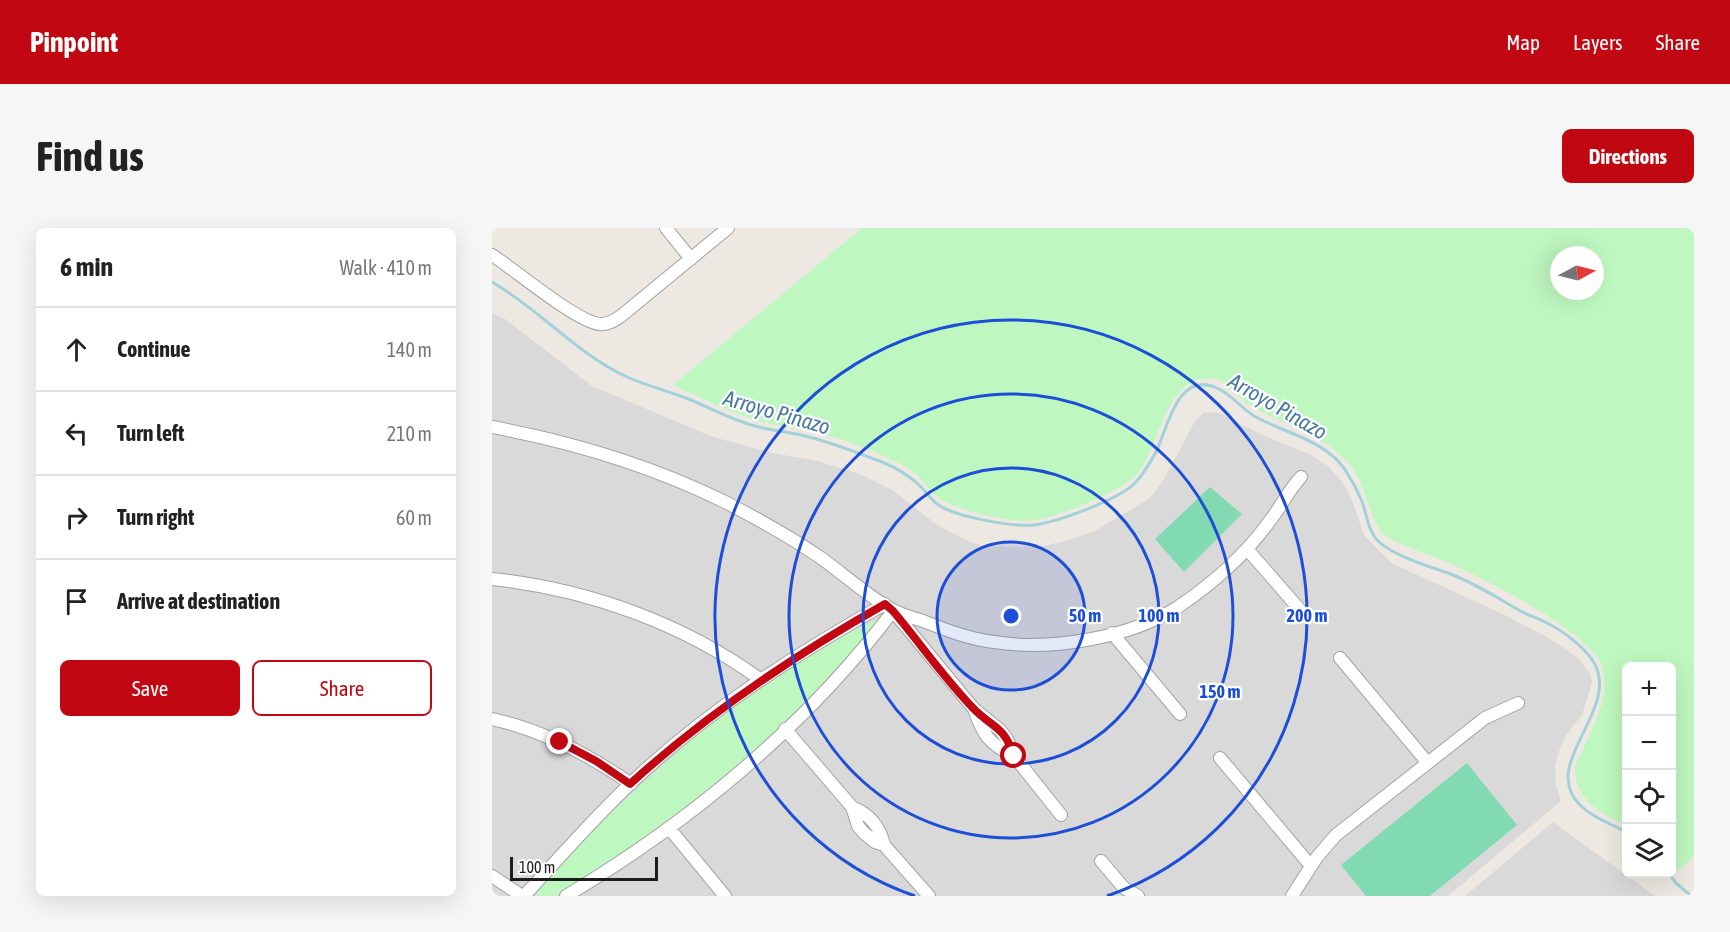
<!DOCTYPE html>
<meta charset="utf-8">
<style>
:root{--surface:#fff;--page:#f6f6f6;--text:#222;--muted:#767676;--line:#e0e0e0;--accent:#c10712}
body{margin:0;font-family:"Asap Condensed",sans-serif;background:var(--page);color:var(--text)}
.controls{position:absolute;right:18px;bottom:18px;display:grid;overflow:hidden;border-radius:9px;box-shadow:0 6px 24px #0002}
.controls button{width:54px;height:54px;display:grid;place-items:center;padding:0;border:0;border-bottom:2px solid var(--line);background:var(--surface);color:var(--text);font:30px sans-serif}
.compass{position:absolute;left:1058px;top:18px;width:54px;height:54px;border-radius:50%;background:var(--surface);box-shadow:0 6px 24px #0002;rotate:83deg}
.scale{position:absolute;left:18px;bottom:15px;width:148px;box-sizing:border-box;padding-left:6px;border:3px solid #1c1c1c;border-top:0;font-size:16px;line-height:21px;white-space:nowrap;color:#1c1c1c;-webkit-text-stroke:4px #fff;paint-order:stroke}
.stop{position:absolute;width:18px;height:18px;margin:-14px;border:4px solid #c10712;border-radius:50%;background:#fff}
.stop.end{background:#c10712;border-color:#fff;box-shadow:0 2px 6px #0008}
.list{margin:0;padding:0;list-style:none}
h2{display:flex;justify-content:space-between;align-items:center;height:78px;margin:0;padding:0 24px;font-size:26px}
h2 small{font-size:20px;font-weight:400;color:var(--muted)}
.list li{display:grid;grid-template-columns:39px 1fr auto;gap:18px;align-items:center;box-sizing:border-box;height:84px;padding:0 24px;border-top:2px solid var(--line)}
.list b{display:block;font-size:22px;white-space:nowrap}
.list em{font-size:20px;font-style:normal;color:var(--muted)}
.actions{display:flex;gap:12px;padding:18px 24px}
.actions a{flex:1;padding:14px 0;border:2px solid var(--accent);border-radius:9px;text-align:center;font-size:21px;color:var(--accent)}
.actions .main{background:var(--accent);color:#fff}
.icon{flex:none;width:33px;height:33px;fill:none;stroke:currentColor;stroke-width:2;stroke-linecap:round;stroke-linejoin:round}
.map{position:relative;flex:none;width:1202px;height:668px;overflow:hidden;border-radius:9px}
header{display:flex;align-items:center;gap:36px;box-sizing:border-box;height:84px;padding:0 30px;background:var(--accent);color:#fff}
header strong{font-size:28px}
nav{display:flex;gap:33px;margin-inline-start:auto;font-size:21px}
.intro{display:flex;align-items:center;justify-content:space-between;box-sizing:border-box;height:144px;padding:0 36px}
h1{margin:0;font-size:42px}
.button{padding:15px 27px;border-radius:9px;background:var(--accent);color:#fff;font-size:21px;font-weight:700}
main{display:flex;gap:36px;padding:0 36px}
aside{flex:1;background:var(--surface);border-radius:9px;box-shadow:0 6px 24px #0002}
.map>svg:first-child{display:block}
</style>
<header>
<strong>Pinpoint</strong>
<nav><a>Map</a><a>Layers</a><a>Share</a></nav>
</header>
<div class="intro"><h1>Find us</h1><a class="button">Directions</a></div>
<main>
<aside>
<h2>6 min<small>Walk · 410 m</small></h2>
<ul class="list">
<li><svg class="icon" aria-label="ahead" viewBox="0 0 24 24"><path d="M12 20V5M6 11l6-6 6 6"/></svg><div><b>Continue</b></div><em>140 m</em></li>
<li><svg class="icon" aria-label="left" viewBox="0 0 24 24"><path d="M17 20v-9H6M10 6l-5 5 5 5"/></svg><div><b>Turn left</b></div><em>210 m</em></li>
<li><svg class="icon" aria-label="right" viewBox="0 0 24 24"><path d="M7 20v-9h11M14 6l5 5-5 5"/></svg><div><b>Turn right</b></div><em>60 m</em></li>
<li><svg class="icon" aria-label="arrive" viewBox="0 0 24 24"><path d="M6 21V4h12l-3 4 3 4H6"/></svg><div><b>Arrive at destination</b></div></li>
</ul>
<div class="actions"><a class="main">Save</a><a>Share</a></div>
</aside>
<div class="map">
<svg width="1202" height="668" viewBox="0 0 1202 668">
<rect width="100%" height="100%" fill="#ede9e2"/>
<path fill="#dad9d9" d="M0,85l13,6 87,67 121,51 64,17 37,6 46,14 34,17 43,34 27,14 18,7 55,1 29,-6 29,-10 55,-33 13,-17 32,-60 9,-9 16,1 38,20 53,22 17,11 15,17 9,17 12,35 27,28 114,52 40,21 22,14 13,10 11,15 1,8 -10,32 -16,20 -7,16 -4,15 1,19 5,16 -113,95h-956z
M1061,594l95,69 7,5h-190z"/>
<path fill="#bff7c0" fill-rule="evenodd" d="M370,0h832v629l-17,14 -5,-5v-199h-46v158c-27,-12 -52,-26 -51,-59 13,-30 42,-75 24,-106 -21,-34 -119,-84 -157,-100 -19,-8 -40,-13 -58,-25 -11,-7 -19,-50 -31,-66 -25,-35 -71,-43 -105,-65 -12,-8 -21,-24 -35,-25 -47,-7 -53,68 -76,95 -15,17 -79,43 -102,46 -20,4 -81,-10 -96,-22 -12,-9 -18,-23 -31,-30 -28,-15 -63,-29 -94,-36 -18,-4 -37,-6 -55,-11 -30,-9 -58,-23 -86,-36zM1067,27h36v36h-36z
M389,390l-26,32 -70,74 -91,78 -45,34 -92,60h-21c6,-14 45,-53 57,-65 64,-63 130,-125 207,-172 26,-16 54,-28 81,-41z"/>
<path fill="#82dab3" d="M718,259l32,27 -58,58 -29,-33z
M975,535l50,62 -87,71h-64l-25,-31z"/>
<g fill="none" stroke-linecap="round" stroke-linejoin="round">
<path stroke="#a3d1da" stroke-width="3" d="M0,54c47,27 84,71 133,94 21,10 44,15 66,24 21,9 42,20 64,26 15,4 31,6 46,9 27,6 55,17 81,27 15,6 28,14 39,25 5,5 10,12 16,17 18,13 75,23 97,21 24,-3 83,-25 100,-41 9,-9 16,-21 22,-32 12,-24 21,-82 61,-64 14,6 24,20 37,28 30,17 72,24 92,55 5,8 11,19 15,28 6,13 6,31 17,42 16,15 50,25 70,32 25,9 46,23 69,36 9,6 19,8 28,13 17,8 38,24 48,39 30,48 -55,102 -13,144 13,13 30,18 46,27
M1177,646l7,9 15,13"/>
<defs>
<path id="street" d="M174,0l25,31
M0,27c22,14 86,68 108,69 8,1 15,-4 21,-8l107,-88
M0,199c80,15 160,39 233,75 33,17 66,35 96,56 24,17 46,38 72,52 9,5 20,8 30,11 23,9 46,18 71,21 57,9 135,-4 184,-35 34,-23 67,-52 91,-85 12,-15 19,-31 32,-45
M755,321l54,62
M0,351c95,10 191,44 269,101
M620,405l68,81
M848,430l87,104
M0,491c51,11 96,35 139,65
M293,501l67,78 6,19 6,7 11,9 9,3c-4,-19 -15,-31 -32,-38
M522,528c-25,-12 -31,-21 -40,-47l26,21 7,9 7,17 47,59
M728,530l91,108
M177,600l56,68
M392,617l45,51
M609,633l23,27 14,8
M0,648l30,20
M32,668c35,-38 69,-77 107,-113 75,-71 163,-128 254,-179
M74,668c124,-74 240,-170 327,-285l81,98
M800,668l25,-39 19,-22 149,-117 33,-15"/>
</defs>
<use href="#street" stroke="#a3a3a3" stroke-width="14"/>
<use href="#street" stroke="#fff" stroke-width="12"/>
</g>
<g fill="none" stroke-linecap="round" stroke-linejoin="round">
<path stroke="#c10712" stroke-width="8" d="M68,514l36,19 34,23c78,-71 163,-128 255,-180l8,7c27,32 51,67 80,97 19,20 31,17 41,48"/>
</g>
<circle cx="519" cy="388" r="74" fill="#1d4ed8" fill-opacity=".12"/>
<g fill="none" stroke="#1d4ed8" stroke-width="3">
<circle cx="519" cy="388" r="74"/>
<circle cx="519" cy="388" r="148"/>
<circle cx="519" cy="388" r="222"/>
<path d="M423 668A296 296 0 1 1 615 668"/>
</g>
<g text-anchor="middle" stroke-width="4.5" stroke-linejoin="round" paint-order="stroke">
<g font-size="22" font-style="italic" fill="#497aa0" stroke="#fff">
<text transform="translate(786 178) rotate(30)" y="8">Arroyo Pinazo</text>
<text transform="translate(285 184) rotate(16)" y="8">Arroyo Pinazo</text>
</g>
</g>
<circle cx="519" cy="388" r="9" fill="#1d4ed8" stroke="#fff" stroke-width="3"/>
<g font-size="18" text-anchor="middle" font-weight="bold" fill="#1d4ed8" stroke="#fff" stroke-width="4.5" stroke-linejoin="round" paint-order="stroke">
<text x="593" y="394">50 m</text>
<text x="667" y="394">100 m</text>
<text x="815" y="394">200 m</text>
<text x="728" y="470">150 m</text>
</g>
</svg>
<div class="controls">
<button>+</button>
<button>−</button>
<button><svg class="icon" aria-label="locate" viewBox="0 0 24 24"><circle cx="12" cy="12" r="6"/><path d="M12 2v4M12 18v4M2 12h4M18 12h4"/></svg></button>
<button><svg class="icon" aria-label="layers" viewBox="0 0 24 24"><path d="M12 4l9 5-9 5-9-5zM3 14l9 5 9-5"/></svg></button>
</div>
<svg class="compass" viewBox="-18 -18 36 36"><path d="M0-13l5 13h-10z" fill="#e53935"/><path d="M0 13l5-13h-10z" fill="#767676"/></svg>
<div class="scale">100 m</div>
<div class="stop" style="left:522px;top:528px"></div>
<div class="stop end" style="left:68px;top:514px"></div>
</div>
</main>
